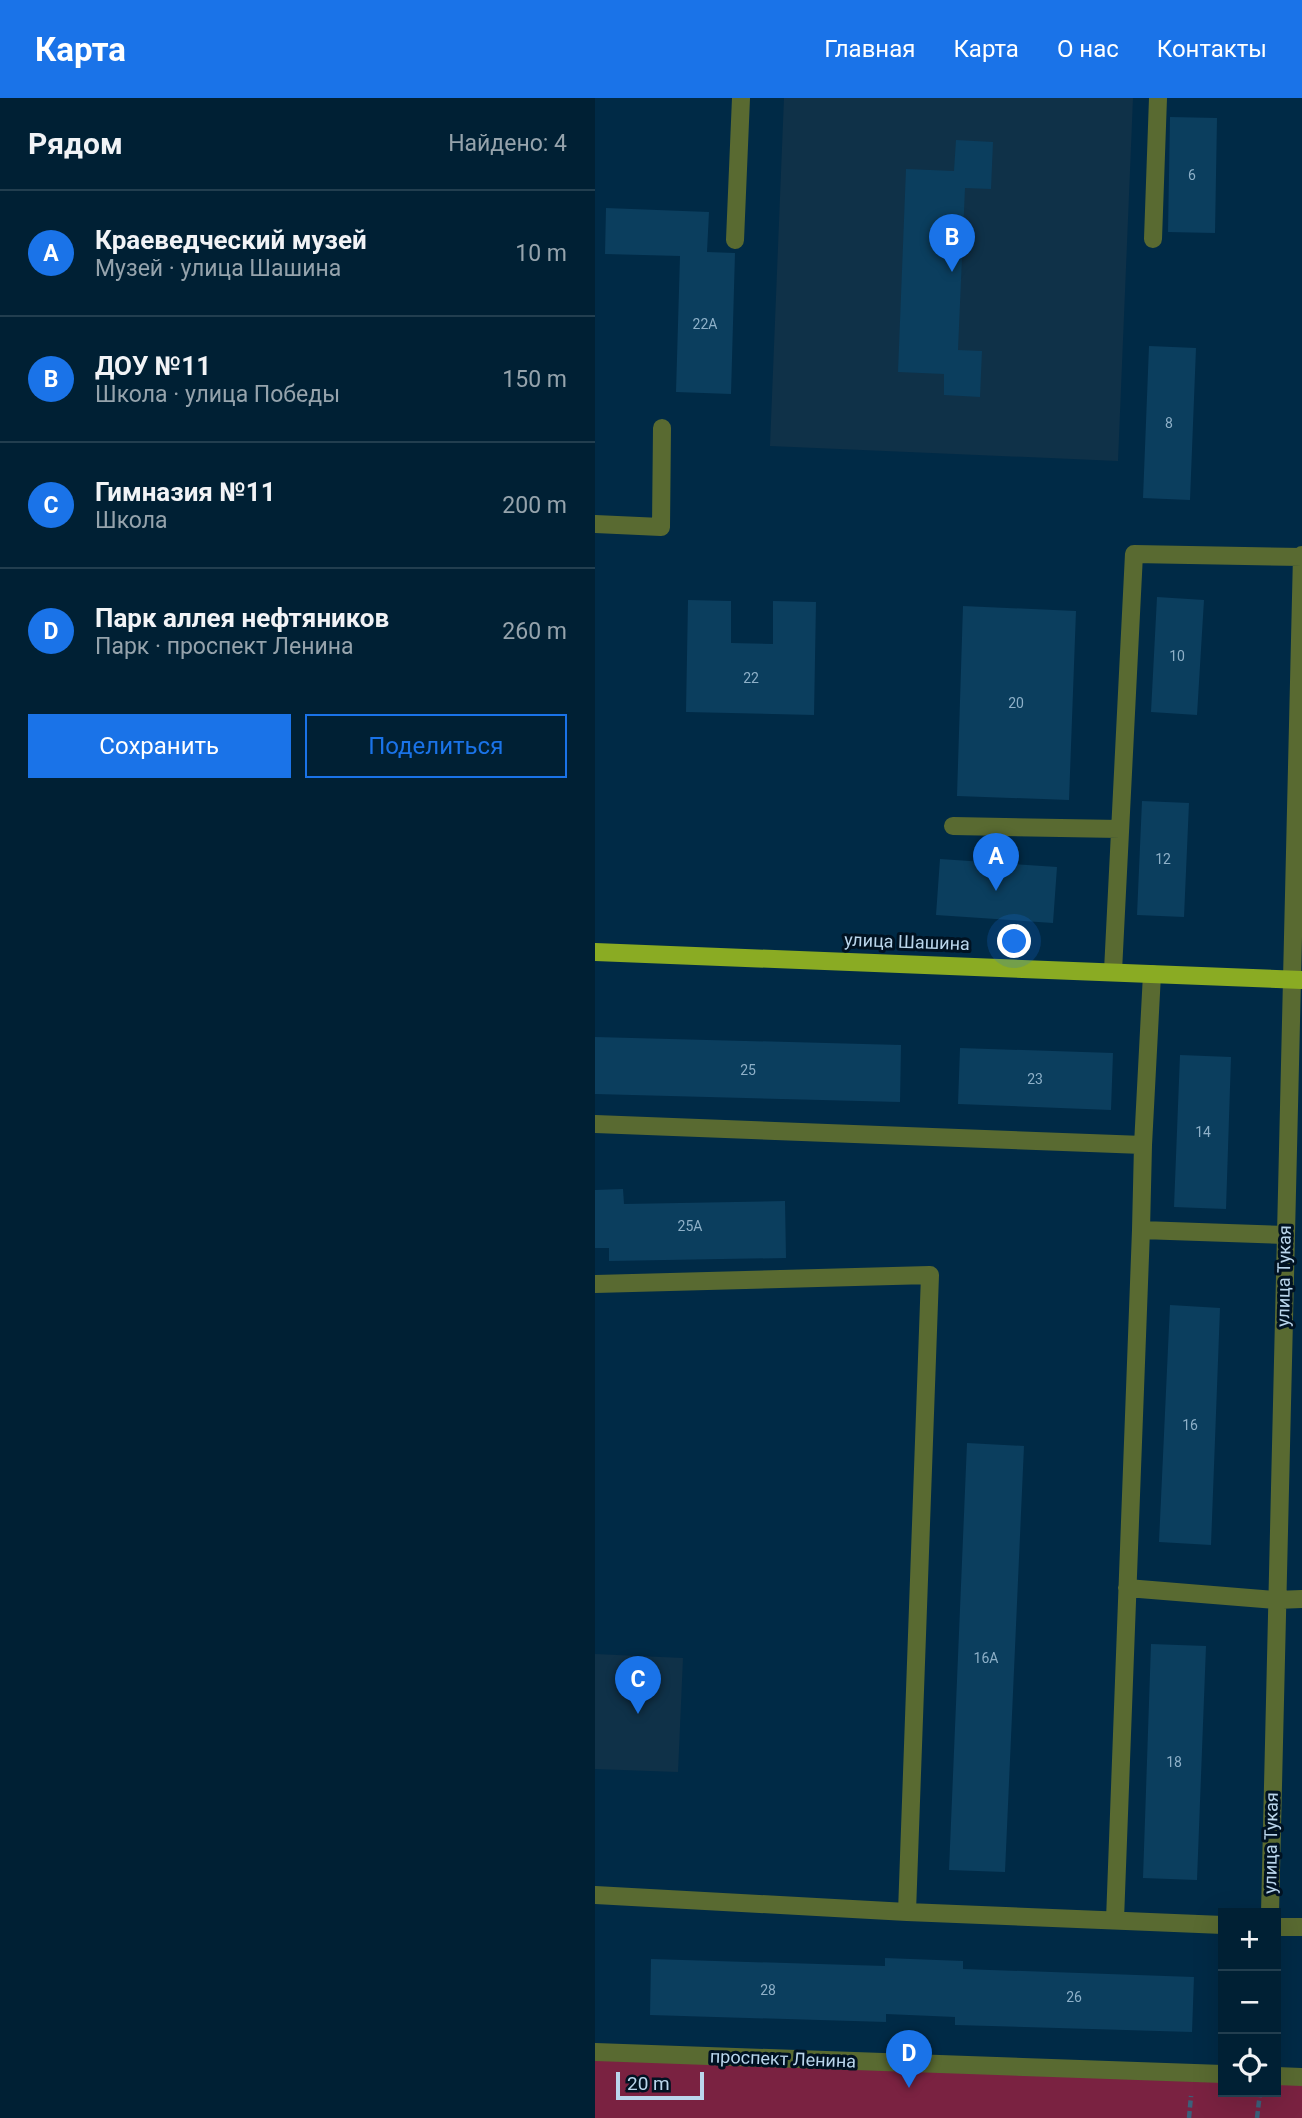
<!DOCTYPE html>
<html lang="ru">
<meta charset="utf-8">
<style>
:root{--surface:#002034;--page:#0e2d40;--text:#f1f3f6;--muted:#95a3ac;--line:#223e4f;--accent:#1a73e8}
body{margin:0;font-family:Roboto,sans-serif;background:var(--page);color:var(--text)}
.controls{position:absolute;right:21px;bottom:21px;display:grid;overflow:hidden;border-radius:0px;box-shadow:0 7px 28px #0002}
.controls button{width:63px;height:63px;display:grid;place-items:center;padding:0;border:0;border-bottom:2px solid var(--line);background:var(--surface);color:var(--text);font:35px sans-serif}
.scale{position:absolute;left:21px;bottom:18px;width:88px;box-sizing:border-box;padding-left:7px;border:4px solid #bad6ec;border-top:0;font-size:19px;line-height:24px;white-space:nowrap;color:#bad6ec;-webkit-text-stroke:5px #001222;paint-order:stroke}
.you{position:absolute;left:420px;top:844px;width:24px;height:24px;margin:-18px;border:5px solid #fff;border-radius:50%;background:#1a73e8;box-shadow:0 0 0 10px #1a73e833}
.badge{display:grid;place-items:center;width:46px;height:46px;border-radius:50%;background:var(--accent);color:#fff;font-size:23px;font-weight:700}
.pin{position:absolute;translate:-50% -58px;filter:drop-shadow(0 2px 4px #0008)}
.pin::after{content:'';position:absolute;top:37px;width:24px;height:21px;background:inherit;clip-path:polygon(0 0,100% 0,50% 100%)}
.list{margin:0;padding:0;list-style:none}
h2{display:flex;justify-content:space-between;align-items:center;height:91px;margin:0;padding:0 28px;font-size:30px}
h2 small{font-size:23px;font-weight:400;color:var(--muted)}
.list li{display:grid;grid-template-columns:46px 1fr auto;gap:21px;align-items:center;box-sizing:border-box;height:126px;padding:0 28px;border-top:2px solid var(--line)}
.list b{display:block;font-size:26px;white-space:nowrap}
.list p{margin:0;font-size:23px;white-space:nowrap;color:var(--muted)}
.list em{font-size:23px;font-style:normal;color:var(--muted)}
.actions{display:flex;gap:14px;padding:21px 28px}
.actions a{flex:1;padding:16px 0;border:2px solid var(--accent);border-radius:0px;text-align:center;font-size:24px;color:var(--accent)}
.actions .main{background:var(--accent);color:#fff}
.icon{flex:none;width:38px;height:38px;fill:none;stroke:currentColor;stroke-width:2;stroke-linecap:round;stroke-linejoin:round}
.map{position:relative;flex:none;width:707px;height:2020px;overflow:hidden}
header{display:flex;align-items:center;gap:42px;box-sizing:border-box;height:98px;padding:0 35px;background:var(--accent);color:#fff}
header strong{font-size:33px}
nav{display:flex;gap:38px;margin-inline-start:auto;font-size:24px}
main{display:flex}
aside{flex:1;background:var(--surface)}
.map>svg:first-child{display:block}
</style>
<header>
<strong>Карта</strong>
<nav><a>Главная</a><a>Карта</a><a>О нас</a><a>Контакты</a></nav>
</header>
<main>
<aside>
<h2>Рядом<small>Найдено: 4</small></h2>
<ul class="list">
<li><span class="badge">A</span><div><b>Краеведческий музей</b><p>Музей · улица Шашина</p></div><em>10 m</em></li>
<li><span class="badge">B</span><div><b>ДОУ №11</b><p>Школа · улица Победы</p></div><em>150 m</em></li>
<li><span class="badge">C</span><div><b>Гимназия №11</b><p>Школа</p></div><em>200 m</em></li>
<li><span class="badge">D</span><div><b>Парк аллея нефтяников</b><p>Парк · проспект Ленина</p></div><em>260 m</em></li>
</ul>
<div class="actions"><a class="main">Сохранить</a><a>Поделиться</a></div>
</aside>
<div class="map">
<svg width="707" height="2020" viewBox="0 0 707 2020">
<rect width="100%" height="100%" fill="#002a46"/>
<path fill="#0f3148" d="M189,0h349l-15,363 -348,-15z
M0,1556l88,4 -5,114 -83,-3z"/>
<path fill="#7a2241" d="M0,1960l628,23v11h53v-9l26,1v34h-707z"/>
<path fill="#0b3e5e" d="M575,19l47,1 -2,115 -47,-1z
M361,42l37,2 -2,47 -26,-1 -7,162 24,1 -2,46 -36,-2v-21l-46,-2 8,-203 48,2z
M11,110l103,4 -2,40 28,1 -4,141 -55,-2 4,-136 -75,-2z
M554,248l47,2 -6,152 -47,-2z
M562,499l47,3 -7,115 -46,-3z
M93,502l43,1v42l42,1v-43l43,1 -2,113 -128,-3z
M368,508l113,5 -7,189 -112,-4z
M547,703l47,2 -5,114 -47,-2z
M345,761l117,8 -4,56 -117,-8z
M0,939l306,8 -1,57 -305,-8z
M365,950l153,5 -2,57 -153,-6z
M585,957l51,2 -5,152 -52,-2z
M28,1091l1,15 161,-3 1,57 -177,3v-13h-14v-58z
M575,1207l50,3 -9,237 -52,-3z
M372,1345l57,3 -19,426 -56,-2z
M556,1546l55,2 -9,234 -54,-2z
M290,1860l78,3v8l231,8 -2,55 -237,-7v-8l-69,-3v8l-236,-7 1,-56 234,7z"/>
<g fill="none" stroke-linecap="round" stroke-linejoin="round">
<path stroke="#3b607b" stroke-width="4.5" stroke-dasharray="7 3.5" stroke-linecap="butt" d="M594,2020l2,-22
M662,2020l3,-25"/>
<path stroke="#596a31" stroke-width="18" d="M558,141l5,-141
M140,142l6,-142
M0,426l66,3 1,-99
M358,728l167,3
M518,873l21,-417 168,3
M0,1026l548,21
M546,1132l144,5
M0,1186l335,-9 -23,637
M532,1490l149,12 26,-1
M0,1797l312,17 316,13
M675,1815l32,-1358
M520,1822l26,-690 2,-85 9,-171
M681,1829h26
M0,1954l628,22
M681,1978l26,1"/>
<path stroke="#8aab23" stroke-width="18" d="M0,854l707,28"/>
</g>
<g text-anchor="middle" stroke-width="6" stroke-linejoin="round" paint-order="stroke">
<g font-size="14" fill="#8eb0c8">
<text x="597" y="82">6</text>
<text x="110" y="231">22А</text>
<text x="574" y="330">8</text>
<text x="582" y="563">10</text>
<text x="156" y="585">22</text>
<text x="421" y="610">20</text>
<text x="568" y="766">12</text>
<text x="153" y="977">25</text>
<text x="440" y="986">23</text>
<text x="608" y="1039">14</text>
<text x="95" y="1133">25А</text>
<text x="595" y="1332">16</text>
<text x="391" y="1565">16А</text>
<text x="579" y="1669">18</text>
<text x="173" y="1897">28</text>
<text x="479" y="1904">26</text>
</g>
<g font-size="18" fill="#bad6ec" stroke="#001222">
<text transform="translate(312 844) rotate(2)" y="6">улица Шашина</text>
<text transform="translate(689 1178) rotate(-89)" y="6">улица Тукая</text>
<text transform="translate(676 1745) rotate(-89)" y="6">улица Тукая</text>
<text transform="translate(188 1961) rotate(2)" y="6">проспект Ленина</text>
</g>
</g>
</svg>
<div class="controls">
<button>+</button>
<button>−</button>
<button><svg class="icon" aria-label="locate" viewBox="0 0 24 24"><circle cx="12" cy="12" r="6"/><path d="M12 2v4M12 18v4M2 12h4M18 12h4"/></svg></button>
</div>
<div class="scale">20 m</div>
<div class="you"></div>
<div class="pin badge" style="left:401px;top:793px">A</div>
<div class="pin badge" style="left:357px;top:174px">B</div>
<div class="pin badge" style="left:43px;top:1616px">C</div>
<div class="pin badge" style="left:314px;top:1990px">D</div>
</div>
</main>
